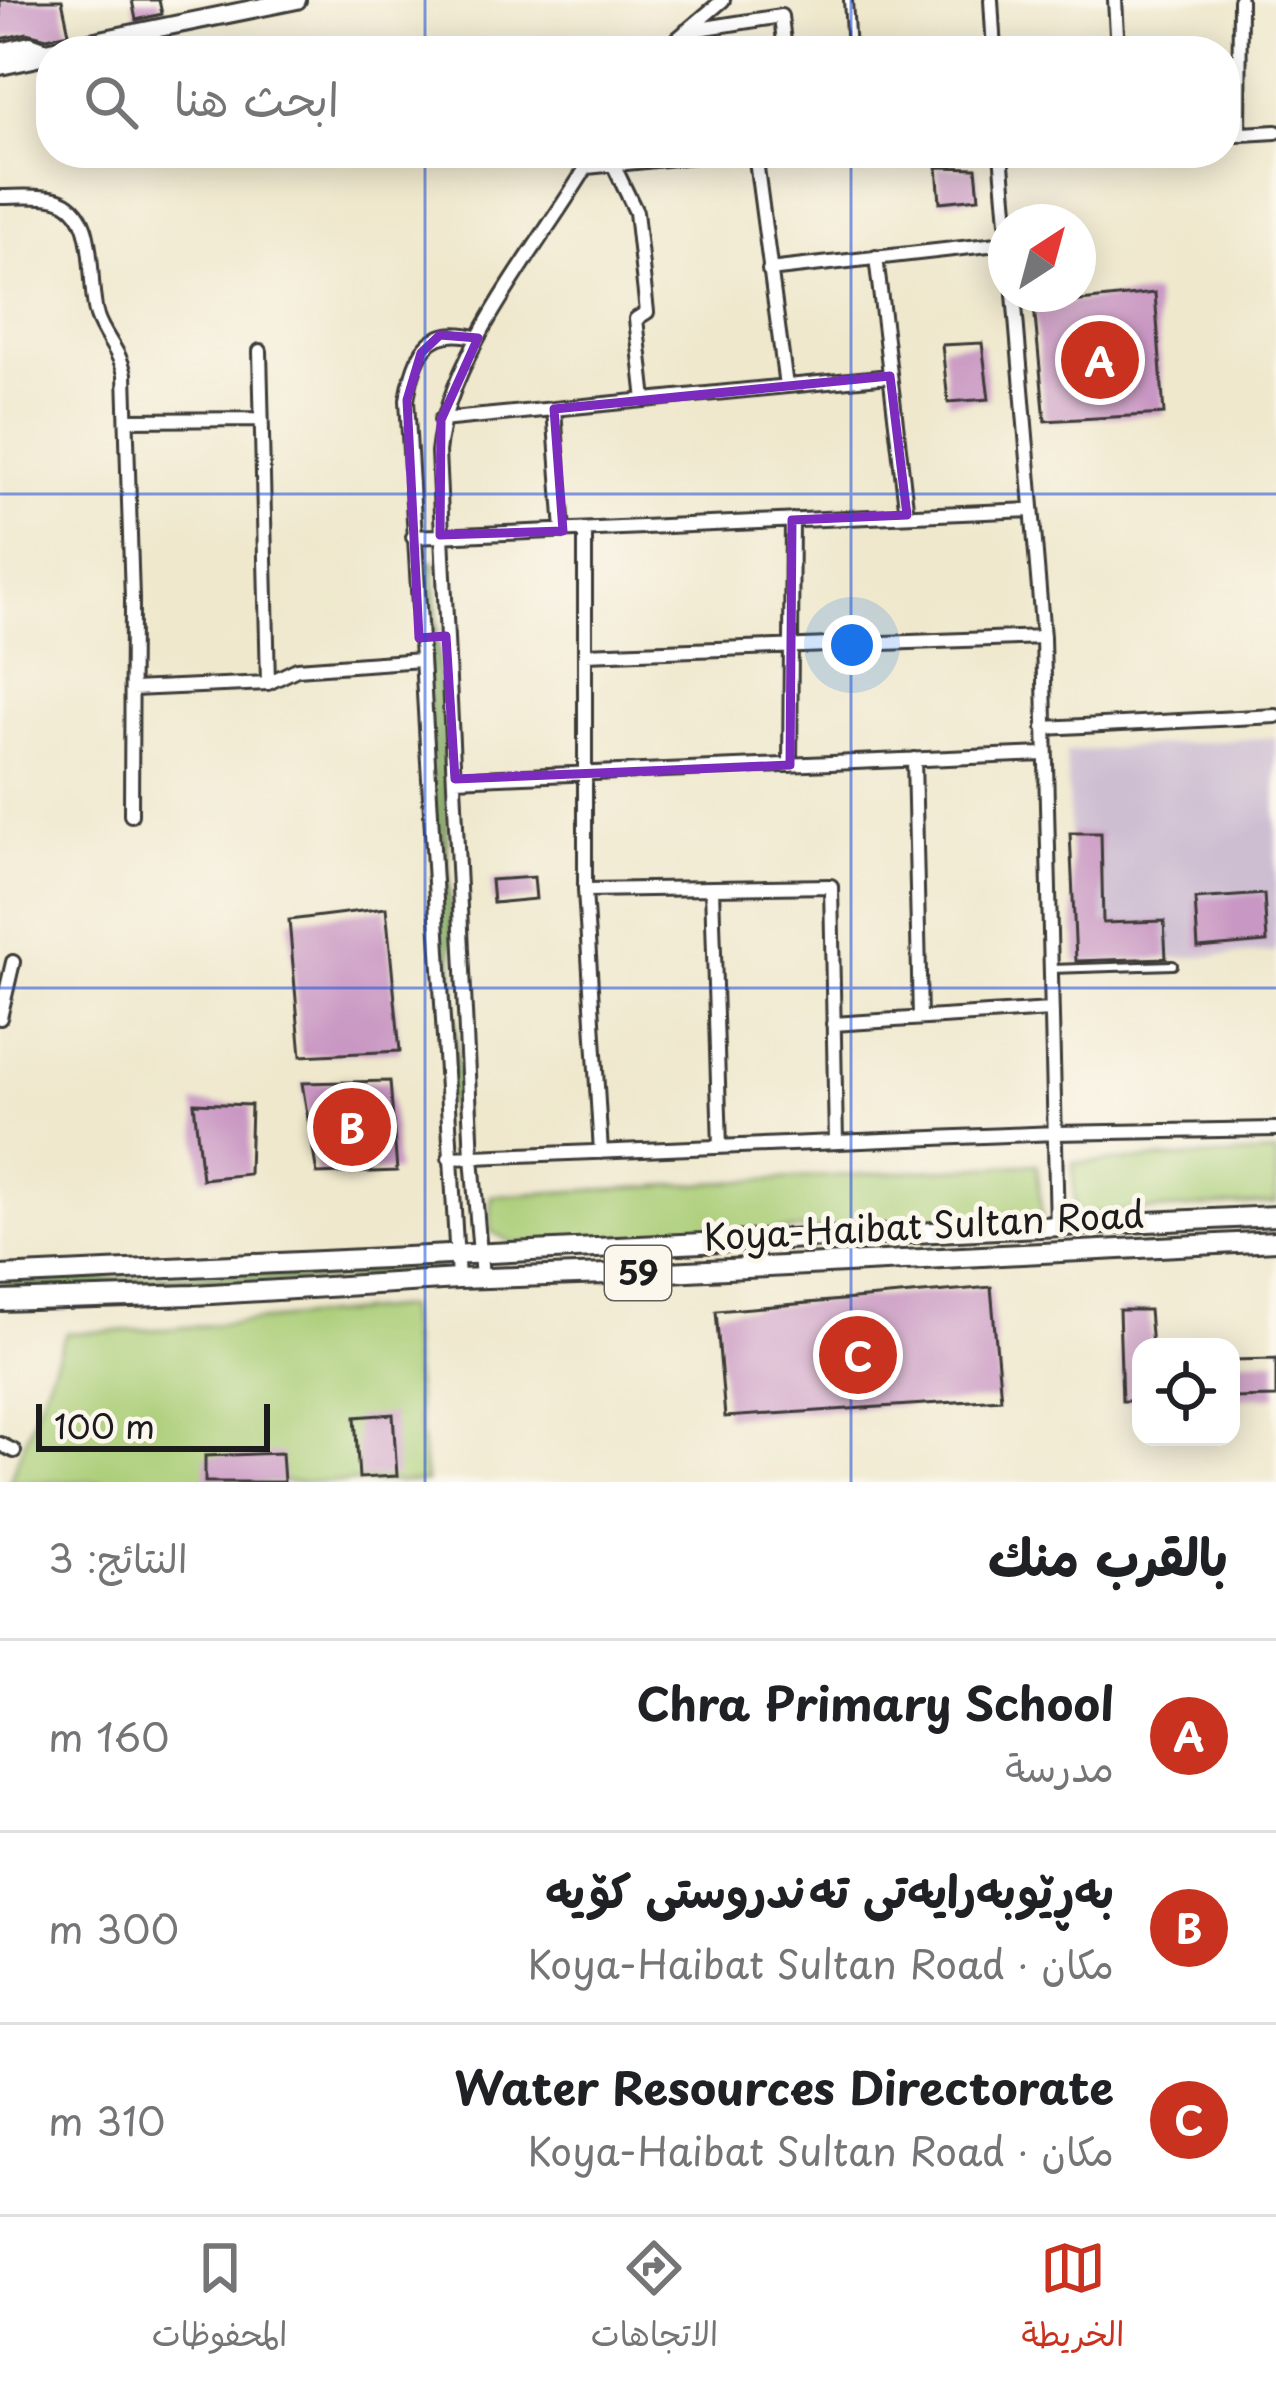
<!DOCTYPE html>
<html lang="ar">
<meta charset="utf-8">
<style>
:root{--surface:#fff;--page:#f6f6f6;--text:#202124;--muted:#757577;--line:#e0e0e0;--accent:#c8321e}
body{margin:0;font-family:"Playpen Sans","Playpen Sans Arabic",sans-serif;background:var(--page);color:var(--text);direction:rtl}
.controls{position:absolute;right:36px;bottom:36px;display:grid;overflow:hidden;border-radius:24px;box-shadow:0 6px 30px #0003}
.controls button{width:108px;height:108px;display:grid;place-items:center;padding:0;border:0;border-bottom:3px solid var(--line);background:var(--surface);color:var(--text);font:60px sans-serif}
.compass{position:absolute;left:988px;top:204px;width:108px;height:108px;border-radius:50%;background:var(--surface);box-shadow:0 6px 30px #0003;rotate:36deg}
.scale{position:absolute;left:36px;bottom:30px;width:234px;box-sizing:border-box;padding-left:12px;border:6px solid #1c1c1c;border-top:0;font-size:33px;line-height:42px;white-space:nowrap;color:#1c1c1c;-webkit-text-stroke:9px #fbf7ec;paint-order:stroke}
.you{position:absolute;left:852px;top:645px;width:42px;height:42px;margin:-30px;border:9px solid #fff;border-radius:50%;background:#1a73e8;box-shadow:0 0 0 18px #1a73e833}
.badge{display:grid;place-items:center;width:78px;height:78px;border-radius:50%;background:var(--accent);color:#fff;font-size:39px;font-weight:700}
.pin{position:absolute;translate:-50% -50%;border:6px solid #fff;box-shadow:0 3px 12px #0006}
.list{margin:0;padding:0;list-style:none}
h2{display:flex;justify-content:space-between;align-items:center;height:156px;margin:0;padding:0 48px;font-size:51px}
h2 small{font-size:39px;font-weight:400;color:var(--muted)}
.list li{display:grid;grid-template-columns:78px 1fr auto;gap:36px;align-items:center;box-sizing:border-box;height:192px;padding:0 48px;border-top:3px solid var(--line)}
.list b{display:block;font-size:45px;white-space:nowrap}
.list p{margin:0;font-size:39px;white-space:nowrap;color:var(--muted)}
.list em{font-size:39px;font-style:normal;color:var(--muted)}
.icon{flex:none;width:66px;height:66px;fill:none;stroke:currentColor;stroke-width:2;stroke-linecap:round;stroke-linejoin:round}
.map{position:relative;flex:none;width:1276px;height:1482px;overflow:hidden;direction:ltr}
.search{position:absolute;background:var(--surface);box-shadow:0 6px 30px #0003;left:36px;right:36px;top:36px;height:132px;display:flex;align-items:center;gap:30px;box-sizing:border-box;padding:0 42px;border-radius:48px;color:var(--muted);font-size:45px}
.sheet{height:732px;background:var(--surface)}
nav{display:flex;justify-content:space-around;align-items:center;box-sizing:border-box;height:168px;border-top:3px solid var(--line);background:var(--surface);font-size:33px;color:var(--muted)}
nav a{display:grid;justify-items:center;gap:6px}
nav .on{color:var(--accent)}
.map>svg:first-child{display:block}
</style>
<div class="map">
<svg width="1276" height="1482" viewBox="0 0 1276 1482">
<rect width="100%" height="100%" fill="#fbf7ec"/>
<filter id="ink" filterUnits="userSpaceOnUse"><feTurbulence type="fractalNoise" baseFrequency=".00833" numOctaves="2"/><feDisplacementMap in="SourceGraphic" scale="24" xChannelSelector="R" yChannelSelector="G"/><feConvolveMatrix kernelMatrix="1 2 1 2 8 2 1 2 1" color-interpolation-filters="sRGB"/></filter>
<filter id="wash" filterUnits="userSpaceOnUse"><feTurbulence type="fractalNoise" baseFrequency=".004" numOctaves="4" result="noise"/><feDisplacementMap in="SourceGraphic" scale="48" xChannelSelector="R" yChannelSelector="G"/><feGaussianBlur stdDeviation="2.7" result="paint"/><feColorMatrix in="noise" values="0 0 0 0 0 0 0 0 0 0 0 0 0 0 0 0 0 1.4 0 .05"/><feComposite in="paint" operator="in"/></filter>
<g filter="url(#wash)">
<rect width="100%" height="100%" fill="#efe8cd"/>
<path fill="#cebed2" d="M1276,737v215l-200,12 -10,-212z"/>
<path fill="#abce78" stroke="#64754a" stroke-width="3" d="M1276,1153v50l-201,11 -2,-51z
M1037,1164l5,53 -528,27 -23,-13v-35z
M406,1307l20,175h-417l57,-149 100,-4z"/>
<path fill="#88b168" stroke="#526642" stroke-width="3" d="M422,562h12l28,592h-10z
M441,1266l1,8 -442,20v-11z"/>
<g id="blocks">
<path fill="#c997c3" d="M0,0h62l7,33 -22,5 -20,-5 -27,6z
M132,0h27l3,14 -26,6z
M937,167l39,1 3,30 -39,4z
M1155,293l9,121 -119,7 -11,-115z
M982,343l7,56 -41,3 -6,-57z
M1070,833h31l2,90 61,-2 2,37 -90,3z
M534,877l2,22 -43,4 -2,-23z
M1264,894l3,48 -69,6 -3,-49z
M386,908l14,143 -99,5 -12,-136z
M390,1081l7,90 -80,3 -15,-91z
M194,1103l57,2 -2,69 -47,5z
M991,1287l10,112 -276,18 -9,-106z
M1119,1310h30l3,37h-11v54h-19z
M1276,1359v38l-45,1v-38z
M393,1414l4,62 -38,2 -4,-61z
M282,1453l2,29h-79v-26z"/>
</g>
</g>
<g filter="url(#ink)">
<use href="#blocks" fill-opacity="0" stroke="#3c3b37" stroke-width="3"/>
<g fill="none" stroke-linecap="round" stroke-linejoin="round">
<defs>
<path id="lane" d="M848,0l3,51
M1051,969l122,-4"/>
<path id="street" d="M991,0l3,51
M1115,0l3,51
M686,31l95,-15 4,35
M663,51l60,-51
M1225,135l51,-3
M1239,135l1,-135
M755,153l31,233
M1001,153l6,69
M613,164l23,48 11,100 -11,7 9,81
M587,167l137,-14
M0,197c18,0 39,-2 56,2 45,12 30,82 41,117 7,21 23,35 28,58l7,225 -1,216
M876,257l31,258
M769,270l237,-27
M1014,294l29,343 14,591
M260,351l8,332
M554,409l9,122
M127,420l134,-1
M441,420l449,-44
M585,530v360l16,262
M413,537l619,-27
M585,654l458,-17
M132,689l136,-6 29,-14 124,-9
M1044,728l232,-12
M914,759l6,259
M790,765l2,-245
M455,779l589,-25
M712,888l8,259
M585,890l246,-4 5,256
M0,1018l13,-56
M833,1024l217,-14
M449,1158l606,-25 221,-4
M482,1278l-10,-121 -34,-705c10,-100 106,-211 157,-299
M458,1279l-51,-879c7,-44 20,-77 71,-62
M0,1444l14,7"/>
<path id="secondary" d="M0,52l30,-7 16,6 251,-51
M0,66l33,-7 13,-8"/>
<path id="primary" d="M0,1276l1276,-60
M0,1301l194,-6 264,-16 210,-7 608,-31"/>
</defs>
<use href="#lane" stroke="#3c3b37" stroke-width="12"/>
<use href="#street" stroke="#3c3b37" stroke-width="18"/>
<use href="#secondary" stroke="#3c3b37" stroke-width="22"/>
<use href="#primary" stroke="#3c3b37" stroke-width="24"/>
<use href="#lane" stroke="#fff" stroke-width="6"/>
<use href="#street" stroke="#fff" stroke-width="12"/>
<use href="#secondary" stroke="#fff" stroke-width="16"/>
<use href="#primary" stroke="#fff" stroke-width="18"/>
</g>
</g>
<path fill="none" stroke="#7b2cbf" stroke-width="9" stroke-linejoin="round" d="M440,335l38,3 -37,82 -1,115 123,-4 -9,-122 336,-33 17,139 -115,5 -2,245 -335,14 -9,-143 -27,2 -12,-238 14,-47z"/>
<path fill="none" stroke="#1d4ed8" stroke-width="3" stroke-opacity="0.55" d="M425,0v51M851,0v51M425,153v1329M851,153v1329M0,494h1276M0,988h1276"/>
<g text-anchor="middle" stroke-width="10" stroke-linejoin="round" paint-order="stroke">
<rect fill="#fbf7ec" stroke="#5f5e5a" stroke-width="3" x="605" y="1246" width="66" height="54" rx="9"/>
<g font-size="33" font-weight="bold" fill="#1c1c1c">
<text x="638" y="1285">59</text>
</g>
<g font-size="36" fill="#1c1c1c" stroke="#fbf7ec">
<text transform="translate(924 1226) rotate(-3)" y="13">Koya-Haibat Sultan Road</text>
</g>
</g>
</svg>
<div class="controls">
<button><svg class="icon" aria-label="locate" viewBox="0 0 24 24"><circle cx="12" cy="12" r="6"/><path d="M12 2v4M12 18v4M2 12h4M18 12h4"/></svg></button>
</div>
<svg class="compass" viewBox="-18 -18 36 36"><path d="M0-13l5 13h-10z" fill="#e53935"/><path d="M0 13l5-13h-10z" fill="#757577"/></svg>
<div class="scale">100 m</div>
<div class="you"></div>
<div class="pin badge" style="left:1100px;top:360px">A</div>
<div class="pin badge" style="left:352px;top:1127px">B</div>
<div class="pin badge" style="left:858px;top:1355px">C</div>
<div class="search"><svg class="icon" aria-label="search" viewBox="0 0 24 24"><circle cx="10" cy="10" r="6"/><path d="M15 15l6 6"/></svg>ابحث هنا</div>
</div>
<section class="sheet">
<h2>بالقرب منك<small>النتائج: 3</small></h2>
<ul class="list">
<li><span class="badge">A</span><div><b>Chra Primary School</b><p>مدرسة</p></div><em>160 m</em></li>
<li><span class="badge">B</span><div><b>بەڕێوبەرایەتی تەندروستی کۆیە</b><p>مكان · Koya-Haibat Sultan Road</p></div><em>300 m</em></li>
<li><span class="badge">C</span><div><b>Water Resources Directorate</b><p>مكان · Koya-Haibat Sultan Road</p></div><em>310 m</em></li>
</ul>
</section>
<nav>
<a class="on"><svg class="icon" aria-label="map" viewBox="0 0 24 24"><path d="M3 6l6-2 6 2 6-2v14l-6 2-6-2-6 2zM9 4v14M15 6v14"/></svg>الخريطة</a>
<a><svg class="icon" aria-label="directions" viewBox="0 0 24 24"><path d="M12 3l9 9-9 9-9-9zM9 14v-3h6M13 9l2 2-2 2"/></svg>الاتجاهات</a>
<a><svg class="icon" aria-label="saved" viewBox="0 0 24 24"><path d="M7 4h10v16l-5-4-5 4z"/></svg>المحفوظات</a>
</nav>
